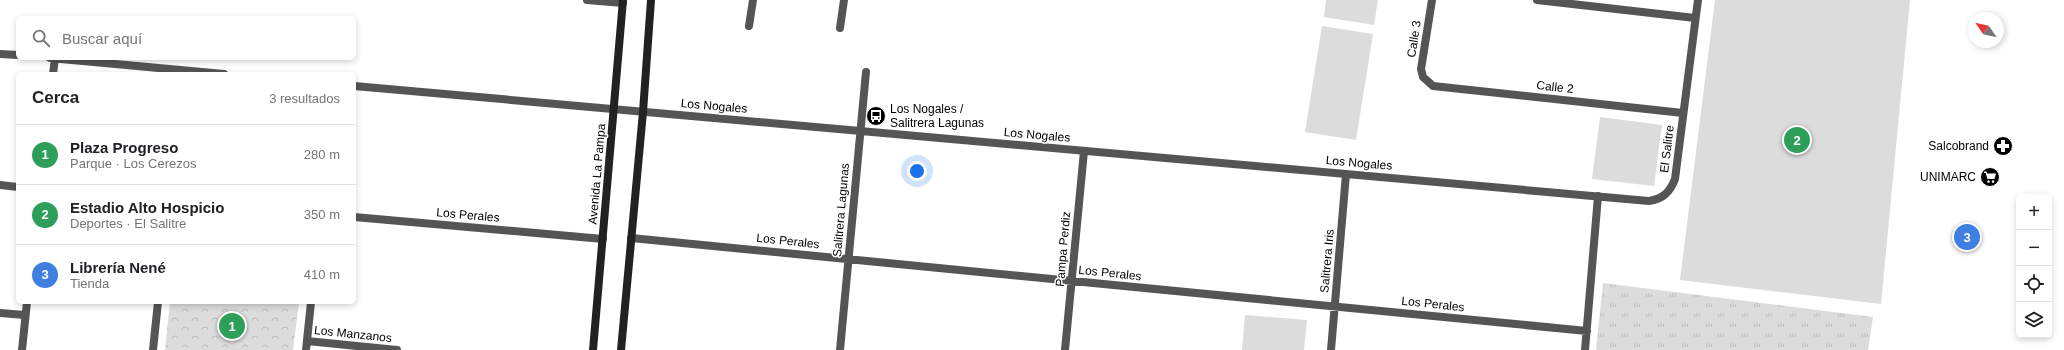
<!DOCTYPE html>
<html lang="es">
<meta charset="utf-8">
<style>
:root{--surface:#fff;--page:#f2f2f2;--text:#202124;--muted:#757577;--line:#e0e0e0;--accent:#000}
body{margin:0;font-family:Helvetica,sans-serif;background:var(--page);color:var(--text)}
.controls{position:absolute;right:12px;bottom:12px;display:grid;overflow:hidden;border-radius:6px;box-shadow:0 2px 6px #0003}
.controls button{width:36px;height:36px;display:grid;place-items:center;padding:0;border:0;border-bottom:1px solid var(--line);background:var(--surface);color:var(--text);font:20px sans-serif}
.compass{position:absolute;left:1968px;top:12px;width:36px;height:36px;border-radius:50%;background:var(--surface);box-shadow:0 2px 6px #0003;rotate:304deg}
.you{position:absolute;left:917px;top:171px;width:14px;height:14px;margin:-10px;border:3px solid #fff;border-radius:50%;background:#1a73e8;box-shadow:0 0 0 6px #1a73e833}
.badge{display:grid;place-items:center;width:26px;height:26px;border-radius:50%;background:var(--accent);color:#fff;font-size:13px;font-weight:700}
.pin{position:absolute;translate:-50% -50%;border:2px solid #fff;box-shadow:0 1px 4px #0006}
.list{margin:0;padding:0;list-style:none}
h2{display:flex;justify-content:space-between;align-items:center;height:52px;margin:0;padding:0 16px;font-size:17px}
h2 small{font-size:13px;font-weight:400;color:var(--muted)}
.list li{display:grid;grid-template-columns:26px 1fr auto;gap:12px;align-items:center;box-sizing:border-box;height:60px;padding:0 16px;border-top:1px solid var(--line)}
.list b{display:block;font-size:15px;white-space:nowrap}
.list p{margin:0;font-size:13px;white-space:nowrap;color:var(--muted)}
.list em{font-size:13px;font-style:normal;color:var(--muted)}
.icon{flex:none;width:22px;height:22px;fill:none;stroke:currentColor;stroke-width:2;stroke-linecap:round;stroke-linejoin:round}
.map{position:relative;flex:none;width:2064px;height:350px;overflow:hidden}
.search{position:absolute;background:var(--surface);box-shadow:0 2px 6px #0003;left:16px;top:16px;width:340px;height:44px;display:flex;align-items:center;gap:10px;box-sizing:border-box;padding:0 14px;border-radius:6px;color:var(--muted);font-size:15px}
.panel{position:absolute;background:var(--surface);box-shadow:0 2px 6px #0003;left:16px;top:72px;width:340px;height:232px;border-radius:6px}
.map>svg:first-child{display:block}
</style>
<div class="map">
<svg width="2064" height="350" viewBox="0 0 2064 350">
<defs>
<pattern id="grass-tufts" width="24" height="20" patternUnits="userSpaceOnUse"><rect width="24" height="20" fill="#dcdcdc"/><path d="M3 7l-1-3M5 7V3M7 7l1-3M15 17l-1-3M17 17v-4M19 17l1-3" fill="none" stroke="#bbb"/></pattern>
<pattern id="park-crowns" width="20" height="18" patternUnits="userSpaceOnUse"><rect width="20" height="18" fill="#dcdcdc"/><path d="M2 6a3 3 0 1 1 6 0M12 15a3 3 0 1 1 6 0" fill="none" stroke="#bbb"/></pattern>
</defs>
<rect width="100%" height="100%" fill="#fff"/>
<path fill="url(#grass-tufts)" d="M1603,283l270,34 -5,33h-272z"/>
<path fill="url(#park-crowns)" d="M170,302h129l-6,48h-128z"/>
<path fill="#dcdcdc" d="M1326,0h52l-4,25 -50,-8z
M1715,0h195l-29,304 -201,-24z
M1322,26l51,8 -17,106 -51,-8z
M1600,117l62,8 -8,61 -62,-7z
M1245,315l62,5 -3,30h-62z"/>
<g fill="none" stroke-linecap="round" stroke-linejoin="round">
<path stroke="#555" stroke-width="8" d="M587,0l36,3
M1432,0l-11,69 2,8 10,9 250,27
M1537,0l158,18
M749,26l4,-26
M840,28l4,-28
M0,54l18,1
M50,58l174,16
M53,74l2,-16
M354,86l1295,115c14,-2 21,-9 26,-22l23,-179
M0,185l18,2
M354,217l249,22
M631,238l956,93
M0,313l25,2
M307,341l90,9
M22,350l5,-48
M153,350l5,-48
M306,350l5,-48
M840,350l26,-278
M1065,350l19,-199
M1331,350l15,-176
M1585,350l13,-154"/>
<path stroke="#222" stroke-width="8" d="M593,350l30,-350
M621,350l22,-238 8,-112"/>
</g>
<defs>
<symbol id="bus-disc" viewBox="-11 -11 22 22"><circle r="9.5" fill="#000" stroke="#fff"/><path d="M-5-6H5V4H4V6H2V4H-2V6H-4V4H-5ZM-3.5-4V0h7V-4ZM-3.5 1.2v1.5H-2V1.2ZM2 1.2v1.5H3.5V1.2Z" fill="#fff"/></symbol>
<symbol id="pharmacy-disc" viewBox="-11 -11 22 22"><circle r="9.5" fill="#000" stroke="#fff"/><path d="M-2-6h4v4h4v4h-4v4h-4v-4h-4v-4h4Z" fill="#fff"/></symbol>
<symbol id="supermarket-disc" viewBox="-11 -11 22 22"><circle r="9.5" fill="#000" stroke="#fff"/><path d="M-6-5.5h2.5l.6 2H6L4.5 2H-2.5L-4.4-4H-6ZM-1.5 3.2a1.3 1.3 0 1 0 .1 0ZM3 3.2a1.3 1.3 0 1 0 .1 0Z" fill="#fff"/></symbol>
</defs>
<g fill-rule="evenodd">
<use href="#bus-disc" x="865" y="105" width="22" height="22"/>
<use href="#pharmacy-disc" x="1992" y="135" width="22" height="22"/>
<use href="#supermarket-disc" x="1979" y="166" width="22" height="22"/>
</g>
<g text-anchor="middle" stroke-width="3" stroke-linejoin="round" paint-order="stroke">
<g font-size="12" fill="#000" stroke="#fff">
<text transform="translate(1414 39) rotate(-81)" y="4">Calle 3</text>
<text transform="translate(1555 87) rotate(6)" y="4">Calle 2</text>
<text transform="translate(714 106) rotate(5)" y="4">Los Nogales</text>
<text transform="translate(1037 135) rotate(5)" y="4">Los Nogales</text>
<text transform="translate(1667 149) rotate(-83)" y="4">El Salitre</text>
<text transform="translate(1359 163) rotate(5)" y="4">Los Nogales</text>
<text transform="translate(597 174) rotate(-85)" y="4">Avenida La Pampa</text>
<text transform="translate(841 210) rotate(-85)" y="4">Salitrera Lagunas</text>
<text transform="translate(468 215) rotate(5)" y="4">Los Perales</text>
<text transform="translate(788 241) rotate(6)" y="4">Los Perales</text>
<text transform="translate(1063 249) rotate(-85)" y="4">Pampa Perdiz</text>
<text transform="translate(1327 261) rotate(-85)" y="4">Salitrera Iris</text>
<text transform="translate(1110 273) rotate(6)" y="4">Los Perales</text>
<text transform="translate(1433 304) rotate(6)" y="4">Los Perales</text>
<text transform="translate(353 334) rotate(6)" y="4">Los Manzanos</text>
</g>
<g font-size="12" fill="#000" stroke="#fff" text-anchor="end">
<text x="890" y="113" text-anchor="start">Los Nogales /<tspan x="890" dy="14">Salitrera Lagunas</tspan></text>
<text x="1989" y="150">Salcobrand</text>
<text x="1976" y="181">UNIMARC</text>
</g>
</g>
</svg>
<div class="controls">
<button>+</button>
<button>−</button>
<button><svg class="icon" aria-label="locate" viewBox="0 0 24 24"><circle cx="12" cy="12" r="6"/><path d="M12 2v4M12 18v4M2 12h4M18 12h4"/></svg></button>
<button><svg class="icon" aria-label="layers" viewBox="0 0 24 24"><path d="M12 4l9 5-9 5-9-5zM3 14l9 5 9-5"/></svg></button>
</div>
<svg class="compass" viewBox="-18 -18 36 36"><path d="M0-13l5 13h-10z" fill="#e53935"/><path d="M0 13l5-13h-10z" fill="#757577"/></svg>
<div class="you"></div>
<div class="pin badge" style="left:232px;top:326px;background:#2e9e5b">1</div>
<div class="pin badge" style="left:1797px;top:140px;background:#2e9e5b">2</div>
<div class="pin badge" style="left:1967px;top:237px;background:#3f7fe0">3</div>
<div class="search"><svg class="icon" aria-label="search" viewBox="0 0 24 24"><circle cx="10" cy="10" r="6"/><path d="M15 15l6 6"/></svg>Buscar aquí</div>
<section class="panel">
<h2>Cerca<small>3 resultados</small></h2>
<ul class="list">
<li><span class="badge" style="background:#2e9e5b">1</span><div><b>Plaza Progreso</b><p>Parque · Los Cerezos</p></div><em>280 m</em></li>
<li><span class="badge" style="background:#2e9e5b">2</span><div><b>Estadio Alto Hospicio</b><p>Deportes · El Salitre</p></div><em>350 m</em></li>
<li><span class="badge" style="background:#3f7fe0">3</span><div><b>Librería Nené</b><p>Tienda</p></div><em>410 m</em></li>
</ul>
</section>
</div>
